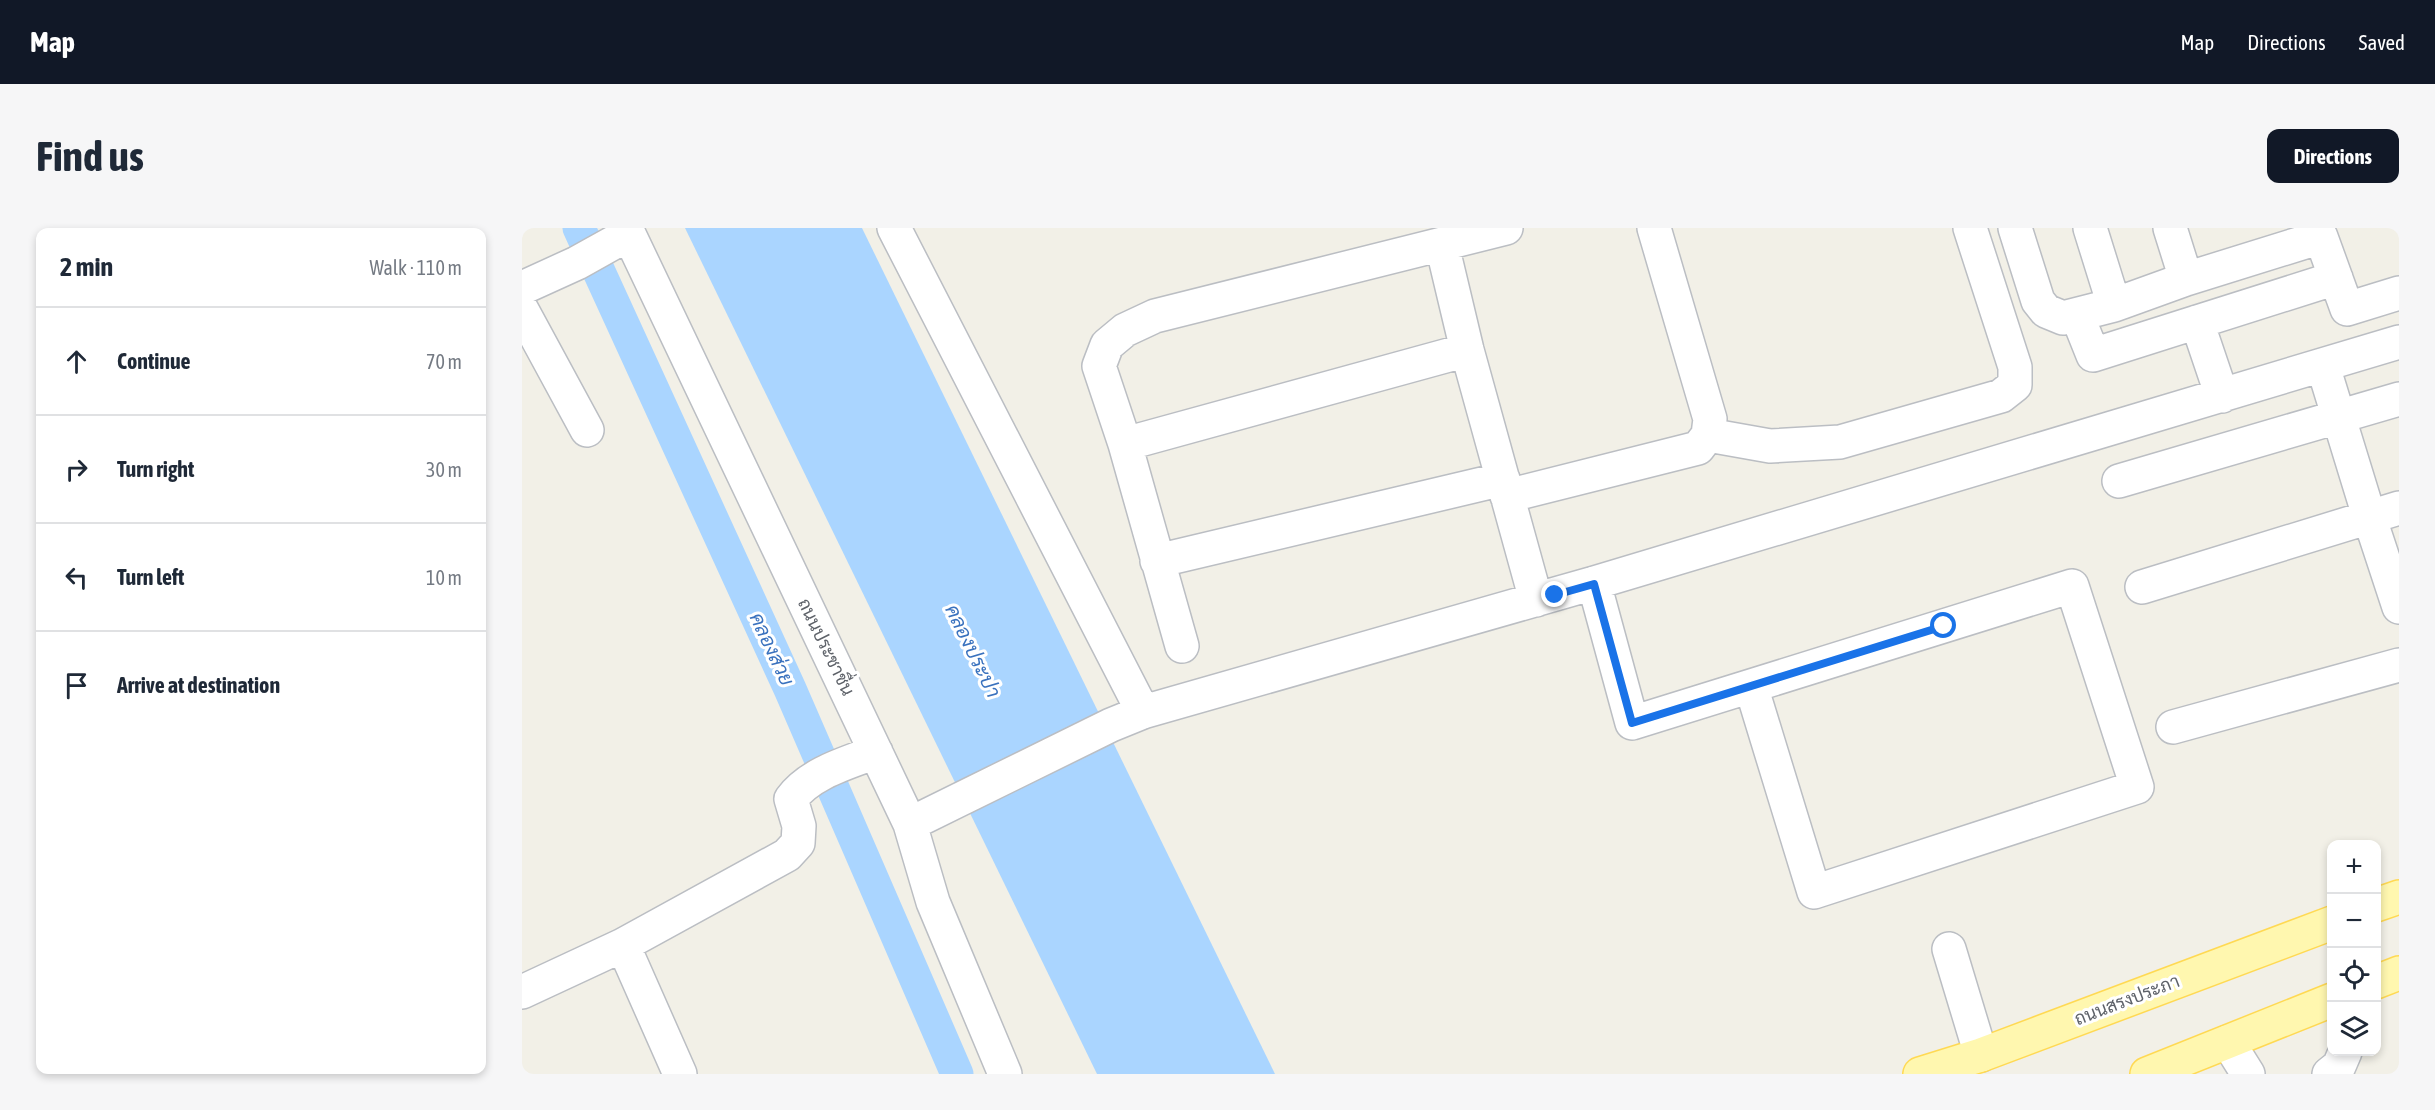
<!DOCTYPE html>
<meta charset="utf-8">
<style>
:root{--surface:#fff;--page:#f6f6f7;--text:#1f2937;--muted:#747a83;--line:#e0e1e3;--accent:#111827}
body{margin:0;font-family:"Asap Condensed",Sarabun,sans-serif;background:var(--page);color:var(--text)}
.controls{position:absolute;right:18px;bottom:18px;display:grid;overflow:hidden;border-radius:12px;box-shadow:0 3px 9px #0003}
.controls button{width:54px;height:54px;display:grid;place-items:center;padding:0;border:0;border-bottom:2px solid var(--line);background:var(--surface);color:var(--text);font:30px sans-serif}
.stop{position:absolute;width:18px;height:18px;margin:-14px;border:4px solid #1a73e8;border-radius:50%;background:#fff}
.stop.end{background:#1a73e8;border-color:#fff;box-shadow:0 2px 6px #0008}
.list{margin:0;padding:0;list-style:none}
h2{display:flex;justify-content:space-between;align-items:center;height:78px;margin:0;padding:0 24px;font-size:26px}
h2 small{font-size:20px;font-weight:400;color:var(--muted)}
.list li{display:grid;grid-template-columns:39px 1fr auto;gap:18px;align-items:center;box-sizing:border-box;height:108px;padding:0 24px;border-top:2px solid var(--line)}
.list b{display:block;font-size:22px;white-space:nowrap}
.list em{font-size:20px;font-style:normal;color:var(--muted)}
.icon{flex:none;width:33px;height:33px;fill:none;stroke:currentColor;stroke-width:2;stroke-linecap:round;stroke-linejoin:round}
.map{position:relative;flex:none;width:1877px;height:846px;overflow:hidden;border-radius:12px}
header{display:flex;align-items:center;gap:36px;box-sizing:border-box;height:84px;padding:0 30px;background:var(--accent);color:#fff}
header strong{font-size:28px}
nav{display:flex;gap:33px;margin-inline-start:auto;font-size:21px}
.intro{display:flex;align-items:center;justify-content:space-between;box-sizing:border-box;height:144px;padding:0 36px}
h1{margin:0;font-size:42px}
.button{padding:15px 27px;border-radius:12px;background:var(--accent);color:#fff;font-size:21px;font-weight:700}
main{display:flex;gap:36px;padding:0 36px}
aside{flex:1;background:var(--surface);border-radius:12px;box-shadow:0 3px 9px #0003}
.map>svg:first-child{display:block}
</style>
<header>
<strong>Map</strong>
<nav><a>Map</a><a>Directions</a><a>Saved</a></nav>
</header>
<div class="intro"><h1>Find us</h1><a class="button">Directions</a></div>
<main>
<aside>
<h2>2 min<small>Walk · 110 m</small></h2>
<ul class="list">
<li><svg class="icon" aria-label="ahead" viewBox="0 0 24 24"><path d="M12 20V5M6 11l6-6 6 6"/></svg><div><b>Continue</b></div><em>70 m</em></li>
<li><svg class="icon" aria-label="right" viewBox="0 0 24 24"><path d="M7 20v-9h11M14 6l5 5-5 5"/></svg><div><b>Turn right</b></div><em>30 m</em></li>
<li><svg class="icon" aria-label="left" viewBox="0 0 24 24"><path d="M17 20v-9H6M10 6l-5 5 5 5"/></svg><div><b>Turn left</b></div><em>10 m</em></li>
<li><svg class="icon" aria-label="arrive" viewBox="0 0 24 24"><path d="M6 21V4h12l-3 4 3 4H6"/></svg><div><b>Arrive at destination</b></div></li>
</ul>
</aside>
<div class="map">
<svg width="1877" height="846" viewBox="0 0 1877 846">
<rect width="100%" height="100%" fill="#f2f0e7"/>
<path fill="#aad5ff" d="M163,0h177l413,846h-178z"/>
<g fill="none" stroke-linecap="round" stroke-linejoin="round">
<path stroke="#aad5ff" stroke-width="33" d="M57,0l211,461 167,385"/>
<defs>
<path id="minor" d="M104,0l284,596 23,78 72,172
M372,0l249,484
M1493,0l23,73 8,10 17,7 51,-13 72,-26 135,-42 26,72 52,-16
M1568,0l24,77
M1648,0l16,51
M920,17l25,105 69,250
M0,60l55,-25 52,-29
M0,82l65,120
M1555,87l16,40 243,-77
M1675,94l25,74
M1801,138l46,150 30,91
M1186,207l62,11 70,-4 161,-46 14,-11v-18l-45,-139
M603,216l342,-94
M1597,253l280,-82
M985,268l191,-48 10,-13 2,-16 -56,-191
M635,333l346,-82
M1072,355l38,140 440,-137 65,201 -323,105 -63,-206
M1620,359l257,-79
M660,418l-57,-202 -26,-78 8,-21 18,-15 30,-14 351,-88
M1651,499l226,-62
M388,596l201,-99 32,-13 451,-129 805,-241
M101,717l57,129
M1427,721l32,106
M0,764l101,-47 164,-90 11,-12 1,-17 -8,-27c19,-26 56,-36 85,-47
M1706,814l20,32
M1807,846l10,-8 6,-14"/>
<path id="major" d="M1854,677l23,-8
M1854,754l23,-9
M1398,846l61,-19 351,-132
M1625,846l185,-74"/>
</defs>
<use href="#minor" stroke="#bbbec3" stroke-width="36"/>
<use href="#major" stroke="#ffd953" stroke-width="36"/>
<use href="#minor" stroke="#fff" stroke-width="33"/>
<use href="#major" stroke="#fff7af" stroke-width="33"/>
</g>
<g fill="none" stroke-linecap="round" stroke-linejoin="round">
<path stroke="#1a73e8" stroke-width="8" d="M1033,367l39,-11 38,139 312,-97"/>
</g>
<g text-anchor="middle" stroke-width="6" stroke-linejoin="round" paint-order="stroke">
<g font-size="18" fill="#5e6269" stroke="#fff">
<text transform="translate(304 419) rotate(64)" y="6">ถนนประชาชื่น</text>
<text transform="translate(1605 772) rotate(-21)" y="6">ถนนสรงประภา</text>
</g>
<g font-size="20" font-style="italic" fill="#3a72be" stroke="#fff">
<text transform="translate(250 421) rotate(65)" y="7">คลองส่วย</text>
<text transform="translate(451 423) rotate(64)" y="7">คลองประปา</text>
</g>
</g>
</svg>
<div class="controls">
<button>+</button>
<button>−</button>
<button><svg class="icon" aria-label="locate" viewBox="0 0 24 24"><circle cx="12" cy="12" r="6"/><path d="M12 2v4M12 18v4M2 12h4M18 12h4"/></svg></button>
<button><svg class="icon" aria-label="layers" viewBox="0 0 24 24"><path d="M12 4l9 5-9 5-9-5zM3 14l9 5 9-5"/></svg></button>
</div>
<div class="stop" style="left:1422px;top:398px"></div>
<div class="stop end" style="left:1033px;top:367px"></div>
</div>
</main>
